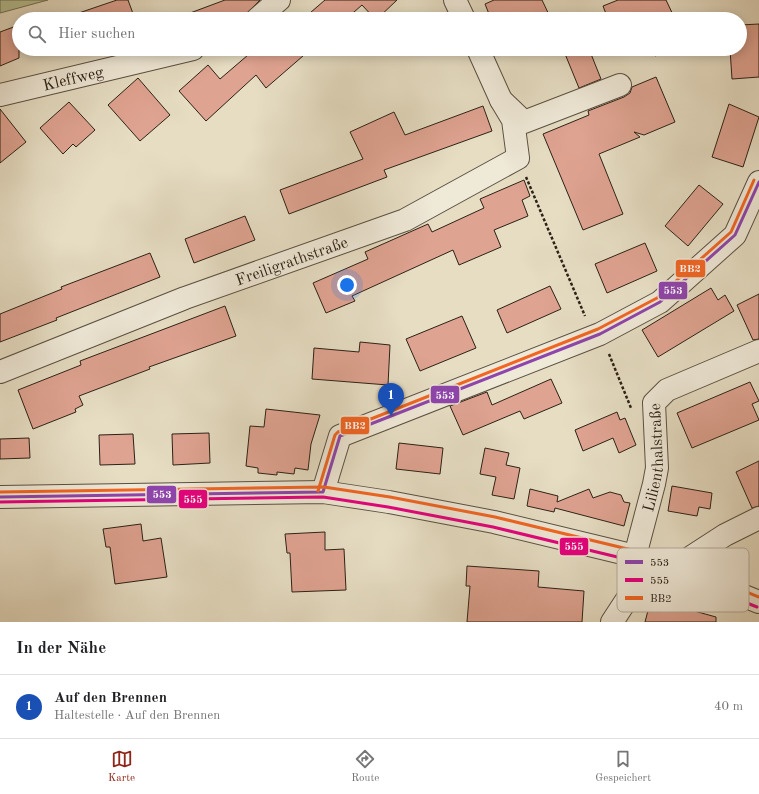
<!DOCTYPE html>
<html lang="de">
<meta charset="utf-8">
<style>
:root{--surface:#fff;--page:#f2f2f2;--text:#202124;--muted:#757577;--line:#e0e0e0;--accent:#8f2418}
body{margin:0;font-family:"Old Standard TT",serif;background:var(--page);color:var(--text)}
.you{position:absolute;left:347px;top:285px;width:14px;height:14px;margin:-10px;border:3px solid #fff;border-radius:50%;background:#1a73e8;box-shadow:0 0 0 6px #1a73e833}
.badge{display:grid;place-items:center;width:26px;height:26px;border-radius:50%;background:var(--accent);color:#fff;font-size:13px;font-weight:700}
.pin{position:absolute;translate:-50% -33px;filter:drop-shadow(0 1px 2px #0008)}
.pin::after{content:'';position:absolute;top:21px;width:14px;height:12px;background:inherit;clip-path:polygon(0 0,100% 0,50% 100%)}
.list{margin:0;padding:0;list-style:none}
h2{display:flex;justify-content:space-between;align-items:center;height:52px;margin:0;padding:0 16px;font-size:17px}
h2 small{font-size:13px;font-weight:400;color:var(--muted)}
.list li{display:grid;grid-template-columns:26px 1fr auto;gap:12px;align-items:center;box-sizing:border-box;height:64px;padding:0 16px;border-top:1px solid var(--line)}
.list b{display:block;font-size:15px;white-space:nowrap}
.list p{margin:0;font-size:13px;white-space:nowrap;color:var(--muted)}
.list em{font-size:13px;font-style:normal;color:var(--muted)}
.icon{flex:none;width:22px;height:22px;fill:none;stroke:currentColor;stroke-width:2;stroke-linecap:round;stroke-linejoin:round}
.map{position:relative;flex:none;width:759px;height:622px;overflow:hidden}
.search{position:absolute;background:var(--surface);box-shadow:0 2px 10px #0003;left:12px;right:12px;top:12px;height:44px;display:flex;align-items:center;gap:10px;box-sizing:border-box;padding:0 14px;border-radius:22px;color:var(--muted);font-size:15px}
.sheet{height:116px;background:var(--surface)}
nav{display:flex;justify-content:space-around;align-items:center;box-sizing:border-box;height:56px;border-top:1px solid var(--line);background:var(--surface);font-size:11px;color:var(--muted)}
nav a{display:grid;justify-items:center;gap:2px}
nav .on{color:var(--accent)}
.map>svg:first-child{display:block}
</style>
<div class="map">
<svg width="759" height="622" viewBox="0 0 759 622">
<rect width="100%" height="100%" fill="#e6ddc3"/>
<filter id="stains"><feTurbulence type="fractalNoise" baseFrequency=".005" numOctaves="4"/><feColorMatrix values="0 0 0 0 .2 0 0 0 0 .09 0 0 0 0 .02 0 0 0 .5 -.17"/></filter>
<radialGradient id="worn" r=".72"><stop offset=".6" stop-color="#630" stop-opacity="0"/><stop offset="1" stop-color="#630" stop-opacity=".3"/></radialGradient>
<path fill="#b6c093" stroke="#707054" d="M0,0h48l-48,13z"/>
<path fill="#dfa391" stroke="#2b2116" d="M117,0h11l7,19h-65v-3z
M225,0h35l-14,14 -13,5h-59z
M325,0h72l-20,19h-2l-13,-14 -16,14h-43z
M494,0h48l9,19h-60l-6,-15z
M618,0h48l9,19h-67l-5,-13z
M759,24v53l-27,2 -2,-30h10v-24z
M19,25v33l-19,8v-34z
M255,49h56l-45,39 -10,-13 -50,46 -27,-30 29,-26 12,14z
M563,49h26l12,30 -22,9z
M652,49h19l-16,7z
M656,77l19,45 -31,13 -10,-3 6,5 -41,17 24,60 -40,16 -40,-96 46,-19 -1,-4 36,-14 6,-4 2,-6z
M138,78l32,37 -30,26 -32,-36z
M69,102l26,28 -19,17 -3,-3 -10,10 -23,-26z
M729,104l30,13 -16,50 -31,-10z
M483,106l9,25 -108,39 3,7 -98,37 -9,-24 83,-31 -13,-27 44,-20 11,23z
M0,109l26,33 -26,21z
M524,180l6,16 -8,4 6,16 -34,14 7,17 -42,18 -6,-15 -101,46 3,5 -29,12 -13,-30 55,-24 -3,-7 63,-28 4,8 52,-24 -4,-9z
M699,185l24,19 -35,42 -23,-20z
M245,216l10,24 -61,23 -9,-24z
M645,243l12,28 -50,22 -12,-29z
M150,253l10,24 -104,41 1,2 -57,22v-28l62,-25 -1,-2z
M550,286l11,23 -54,24 -10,-23z
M711,288l7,12 7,-5 9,16 -76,46 -16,-27z
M759,294v45l-6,1 -16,-35z
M225,306l11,30 -87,31 1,2 -71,27 4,9 -8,4 1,3 -43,17 -15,-39 63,-25 -1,-4z
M462,316l14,32 -56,23 -14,-32z
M360,342l30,3 -2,40 -76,-6 2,-31 45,4z
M551,379l11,24 -38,16 -4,-8 -57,24 -13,-29 37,-14 5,13z
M750,382l9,19 -7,3 7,16 -67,28 -15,-35z
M266,409l54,6 -9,29 -3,26 -13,-2 -1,6 -17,-2v3l-19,-2v-5l-12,-2 4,-40 14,1z
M617,412l3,8 5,-2 11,27 -17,8 -6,-15 -30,13 -8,-21z
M209,433l1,30 -37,2 -1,-31z
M133,434l2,30 -35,1 -1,-30z
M29,438l1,20 -30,1v-20z
M399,443l44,5 -3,26 -44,-5z
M485,448l24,5 -3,12 14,3 -6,31 -22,-4 4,-18 -16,-3z
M759,461v45l-7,2 -16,-36z
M672,486l40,7 -2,16 -11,-2 -2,9 -29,-5z
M530,489l28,7 -1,6 32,-13 4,9 17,-6 11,3 3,7 6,1 -6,23 -69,-18 -1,4 -27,-6z
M141,524l2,17 18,-3 6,39 -52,7 -5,-37h-4l-3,-18z
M325,532v18l19,-1 2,41 -54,2 -2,-39h-3l-2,-19z
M467,566l72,5 -1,16 46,4 -2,31h-115l3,-36h-4z
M651,599l65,18v5h-71z"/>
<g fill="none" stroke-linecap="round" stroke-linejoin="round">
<defs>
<g id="minor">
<path d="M455,0l9,19"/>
<path d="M257,19l22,-19"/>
<path d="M478,49l23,51"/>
<path id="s1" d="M0,95l193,-46"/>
<path id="s2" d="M0,372l185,-74 220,-78 113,-62 -5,-38 -12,-20 23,22 96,-37"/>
<path d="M323,492l17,-56 260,-102 60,-32 75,-67 24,-53"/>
<path d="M0,497l323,-5 66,10 105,20 141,34 39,12 85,34"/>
<path id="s3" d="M635,556l19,-72 3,-16 -3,-65 13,-13 92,-39"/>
<path d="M674,568l51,-33 34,-17"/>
<path d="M612,622l40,-61"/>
</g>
</defs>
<use href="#minor" stroke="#5a5041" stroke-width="24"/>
<path stroke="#2b2116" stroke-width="2.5" stroke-dasharray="3 2" stroke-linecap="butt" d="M526,177l59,139
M609,354l22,54"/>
<use href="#minor" stroke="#efe9d8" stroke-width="22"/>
<defs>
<path id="bus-1" d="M323,492l17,-56 260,-102 60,-32 75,-67 24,-53
M0,497l323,-5"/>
<path id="bus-2" d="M0,502l323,-5 65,10 105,20 141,34 38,12 85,34"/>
<path id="bus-3" d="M318,491l17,-56 3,-3 260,-103 59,-31 74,-66 23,-52
M0,492l324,-5 66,10 105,20 141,34 40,12 83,34"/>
</defs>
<use href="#bus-1" stroke="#efe9d8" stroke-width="6"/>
<use href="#bus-2" stroke="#efe9d8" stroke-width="6"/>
<use href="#bus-3" stroke="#efe9d8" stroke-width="6"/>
<use href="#bus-1" stroke="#8e44ad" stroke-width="3"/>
<use href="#bus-2" stroke="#e5007d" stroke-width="3"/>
<use href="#bus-3" stroke="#f26522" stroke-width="3"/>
</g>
<g text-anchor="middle" stroke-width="3" stroke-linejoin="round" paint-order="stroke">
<g font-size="16" fill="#2b2116" stroke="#efe9d8">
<text dy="6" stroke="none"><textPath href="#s1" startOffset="75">Kleffweg</textPath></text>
<text dy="6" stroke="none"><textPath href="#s2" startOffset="312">Freiligrathstraße</textPath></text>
<text dy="6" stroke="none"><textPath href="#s3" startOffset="101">Lilienthalstraße</textPath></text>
</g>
</g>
<rect x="617" y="548" width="132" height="64" rx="6" fill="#efe9d8" stroke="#b4ad9e" stroke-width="1"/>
<rect x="625" y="560" width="18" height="4" fill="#8e44ad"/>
<rect x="625" y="578" width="18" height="4" fill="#e5007d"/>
<rect x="625" y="596" width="18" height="4" fill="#f26522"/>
<g font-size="11" fill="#2b2116">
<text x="650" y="566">553</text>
<text x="650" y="584">555</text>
<text x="650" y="602">BB2</text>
</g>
<g stroke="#efe9d8" stroke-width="1.5">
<rect x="675" y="259" width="31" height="19" rx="4" fill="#f26522"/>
<rect x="658" y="281" width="30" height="19" rx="4" fill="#8e44ad"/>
<rect x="430" y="385" width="30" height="19" rx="4" fill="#8e44ad"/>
<rect x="340" y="416" width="30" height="19" rx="4" fill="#f26522"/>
<rect x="146" y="485" width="31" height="19" rx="4" fill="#8e44ad"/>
<rect x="178" y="489" width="30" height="20" rx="4" fill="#e5007d"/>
<rect x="559" y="537" width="30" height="19" rx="4" fill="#e5007d"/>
</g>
<g font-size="11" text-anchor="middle" font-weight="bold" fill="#fff">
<text x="690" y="272">BB2</text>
<text x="673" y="294">553</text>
<text x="445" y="399">553</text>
<text x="355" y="429">BB2</text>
<text x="162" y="498">553</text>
<text x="193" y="503">555</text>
<text x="574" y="550">555</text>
</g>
<rect width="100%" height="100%" filter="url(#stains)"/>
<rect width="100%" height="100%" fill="url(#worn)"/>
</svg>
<div class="you"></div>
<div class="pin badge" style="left:391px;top:416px;background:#1a4fb4">1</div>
<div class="search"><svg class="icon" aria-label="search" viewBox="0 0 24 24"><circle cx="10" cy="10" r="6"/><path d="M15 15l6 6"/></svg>Hier suchen</div>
</div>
<section class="sheet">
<h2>In der Nähe<small></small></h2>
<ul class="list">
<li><span class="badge" style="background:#1a4fb4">1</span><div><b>Auf den Brennen</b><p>Haltestelle · Auf den Brennen</p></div><em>40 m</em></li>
</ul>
</section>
<nav>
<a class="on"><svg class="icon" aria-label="map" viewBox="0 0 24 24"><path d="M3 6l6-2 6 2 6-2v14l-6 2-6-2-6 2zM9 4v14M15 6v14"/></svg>Karte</a>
<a><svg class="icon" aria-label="directions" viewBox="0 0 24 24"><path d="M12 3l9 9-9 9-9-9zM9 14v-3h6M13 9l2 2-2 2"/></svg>Route</a>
<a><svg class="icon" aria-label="saved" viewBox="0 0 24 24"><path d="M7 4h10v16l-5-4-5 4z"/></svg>Gespeichert</a>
</nav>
